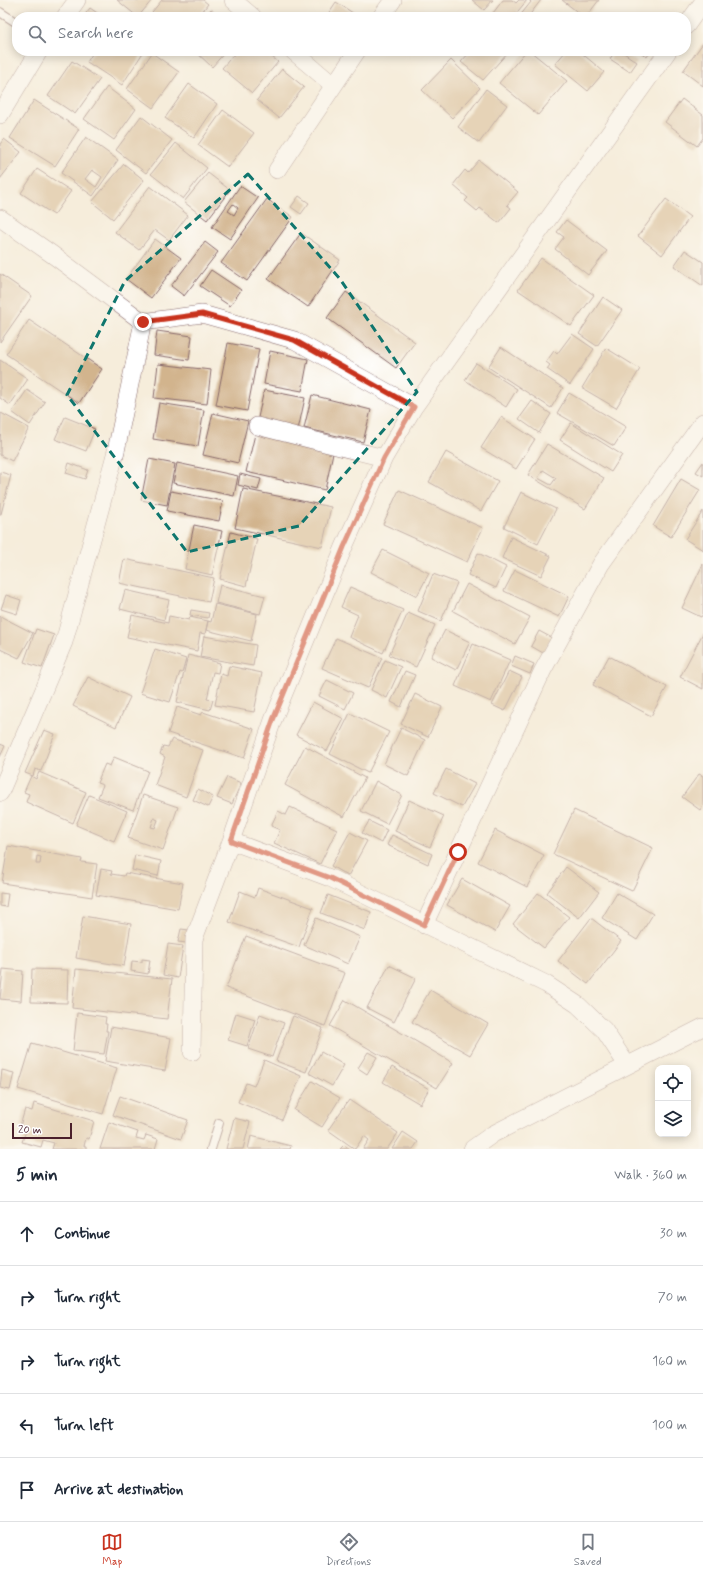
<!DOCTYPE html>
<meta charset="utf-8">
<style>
:root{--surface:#fff;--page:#f2f2f3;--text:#1f2937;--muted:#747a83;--line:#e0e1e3;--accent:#c8321e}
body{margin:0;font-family:Mynerve,sans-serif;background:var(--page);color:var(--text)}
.controls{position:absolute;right:12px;bottom:12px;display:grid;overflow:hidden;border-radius:8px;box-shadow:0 2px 10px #0003}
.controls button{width:36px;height:36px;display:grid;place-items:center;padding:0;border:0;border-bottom:1px solid var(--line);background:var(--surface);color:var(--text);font:20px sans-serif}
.scale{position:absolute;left:12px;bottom:10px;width:60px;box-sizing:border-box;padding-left:4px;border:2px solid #4a1f2b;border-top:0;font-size:11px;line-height:14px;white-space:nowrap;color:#4a1f2b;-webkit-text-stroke:3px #fff;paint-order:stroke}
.stop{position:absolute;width:12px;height:12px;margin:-9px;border:3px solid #c8321e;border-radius:50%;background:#fff}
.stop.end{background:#c8321e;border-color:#fff;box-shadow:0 1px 4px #0008}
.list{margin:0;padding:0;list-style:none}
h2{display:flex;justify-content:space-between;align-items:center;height:52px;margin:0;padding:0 16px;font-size:17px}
h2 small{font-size:13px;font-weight:400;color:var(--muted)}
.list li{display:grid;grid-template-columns:26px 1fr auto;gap:12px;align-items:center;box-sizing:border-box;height:64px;padding:0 16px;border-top:1px solid var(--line)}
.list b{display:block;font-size:15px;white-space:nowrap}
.list em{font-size:13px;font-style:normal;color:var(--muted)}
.icon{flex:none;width:22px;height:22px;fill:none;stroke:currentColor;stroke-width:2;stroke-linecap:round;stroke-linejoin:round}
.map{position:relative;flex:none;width:703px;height:1149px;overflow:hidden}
.search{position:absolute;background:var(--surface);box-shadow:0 2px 10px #0003;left:12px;right:12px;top:12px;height:44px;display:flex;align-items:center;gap:10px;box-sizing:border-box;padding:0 14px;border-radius:16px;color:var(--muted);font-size:15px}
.sheet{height:372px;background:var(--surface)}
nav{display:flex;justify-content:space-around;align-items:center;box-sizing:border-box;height:56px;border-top:1px solid var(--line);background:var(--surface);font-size:11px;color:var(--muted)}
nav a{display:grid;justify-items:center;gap:2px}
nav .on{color:var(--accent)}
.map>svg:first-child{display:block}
</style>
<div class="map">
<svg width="703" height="1149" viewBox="0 0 703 1149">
<rect width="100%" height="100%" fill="#fff"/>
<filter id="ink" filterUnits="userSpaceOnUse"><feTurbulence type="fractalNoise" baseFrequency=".025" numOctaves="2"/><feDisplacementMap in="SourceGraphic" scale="8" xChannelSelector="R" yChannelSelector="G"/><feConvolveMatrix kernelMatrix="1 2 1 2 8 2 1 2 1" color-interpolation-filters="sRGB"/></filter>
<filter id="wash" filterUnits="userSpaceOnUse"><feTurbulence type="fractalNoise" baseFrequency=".012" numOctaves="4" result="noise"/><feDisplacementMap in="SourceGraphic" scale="16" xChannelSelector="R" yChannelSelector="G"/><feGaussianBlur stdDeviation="0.9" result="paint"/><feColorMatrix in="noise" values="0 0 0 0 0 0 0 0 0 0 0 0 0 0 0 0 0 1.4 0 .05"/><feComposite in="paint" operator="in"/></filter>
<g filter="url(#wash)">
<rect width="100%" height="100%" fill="#f6eddb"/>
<g id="blocks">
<path fill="#d2b48d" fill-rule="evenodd" d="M117,0h35l-14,17z
M162,0h41l5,4 -10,13h-41l-5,-5z
M472,0h21l-9,10z
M503,0h9l4,3 3,-3h8l-13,16 1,1h-18l-4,-4z
M529,0h12l-13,17h-9l12,-15z
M562,0h37l-13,17h-2z
M336,2l20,13 -1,2h-29z
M90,8l13,9h-20z
M211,9l10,8h-17z
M703,43v43l-20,-15z
M94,51h50l-22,34 -35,-23z
M195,51h31l-14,16z
M237,51h28l13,11 -26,31 -30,-25z
M471,51h38l-26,29 -22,-18z
M526,51h4l37,30 -29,34 -39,-32z
M566,51h13l25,21 -16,19 -33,-27z
M615,51h6l16,11 -7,10 -20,-13z
M639,51h12l-4,6z
M152,53l27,19 -26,36 -26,-19z
M451,60l29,28 -28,30 -30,-28z
M72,61l28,18 -25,35 -27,-18z
M282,69l22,18 -25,31 -22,-18z
M189,84l28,20 -23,34 -29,-20z
M107,87l29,22 -22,31 -30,-21z
M486,89l21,16 -28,38 -21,-16z
M682,99l21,16v23l-6,8 -32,-24z
M34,100l45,29 -24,37 -45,-28z
M223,110l31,23 -26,34 -30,-22z
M141,116l31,24 -26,33 -30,-23z
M86,137l32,23 -25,36 -32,-23zM92,170l10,7 -6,10 -11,-8z
M4,139l17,13 -21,27v-35z
M176,143l31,25 -24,31 -32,-25z
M479,160l39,32 -11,13 4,3 -12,15 -19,-15 -3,3 -12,-10 3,-3 -15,-13 12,-15 3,3z
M124,164l20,16 -31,39 -21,-17z
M37,169l34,22 -17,24 -33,-22z
M208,173l22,17 -23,30 -23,-18z
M150,186l38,29 -19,25 -14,-10 -16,20 -24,-18z
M240,186l18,12 -28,41 -18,-12zM233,204l5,4 -4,7 -6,-4z
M299,196l10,7 -8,11 -10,-7z
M267,199l26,18 -46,64 -26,-18z
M666,199l24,18 -28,38 -24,-19z
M566,220l41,31 -19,24 -33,-26 9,-12 -7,-5z
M301,233l39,27 -32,47 -40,-28z
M155,239l26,19 -30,40 -25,-19z
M205,242l13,10 -34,44 -13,-10z
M685,250l18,12v24l-29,-20z
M541,258l53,37 -23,31 -53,-36z
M211,270l30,20 -11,16 -30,-20z
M0,274l32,22 -32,46z
M346,292l69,50 -19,26 -69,-50z
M603,297l19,13 -25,36 -18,-12z
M29,320l73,49 -23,34 -73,-49z
M157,331l35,5 -3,24 -35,-5z
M572,334l22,15 -24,36 -23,-16 3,-4 -4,-3 8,-11 3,3z
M228,343l31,6 -12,62 -31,-6z
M501,347l62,41 -12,20 -63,-41z
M606,348l34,21 -24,39 -34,-20z
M270,351l38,8 -6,32 -38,-7z
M0,360l28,19 -18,26 -10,-7z
M476,363l41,26 -11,18 -41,-27z
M158,364l53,6 -4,34 -53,-6z
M27,390l18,12 -15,23 -18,-13z
M264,390l41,8 -7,32 -41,-8z
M569,393l57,34 -12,19 -57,-33z
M312,395l59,15 -8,32 -59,-14z
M532,401l19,13 -12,19 -20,-14z
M159,403l45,7 -6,36 -45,-7z
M1,413l28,15 -17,33 -12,-6z
M213,413l35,8 -10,42 -35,-8z
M65,417l30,12 -9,22 -31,-12z
M501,417l34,22 -19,30 -35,-21z
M571,423l51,32 -11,17 -51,-32z
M256,430l78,18 -9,42 -79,-18z
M547,444l57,34 -19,31 -57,-34zM543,470l13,8 -5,7 -13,-7z
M446,452l52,29 -17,30 -52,-29z
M149,459l26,5 -8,41 -26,-5z
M703,462v14l-7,-4z
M69,463l19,7 -3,9 -19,-6z
M177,463l61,13 -4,20 -61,-13z
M0,472l11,3 -10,39h-1z
M240,474l21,5 -3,11 -20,-5z
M681,479l19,11 -29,47 -18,-11z
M243,489l88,18 -9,40 -87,-19z
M399,490l84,38 -16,34 -84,-38z
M171,491l52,10 -4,20 -52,-10z
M521,492l35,17 -18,35 -34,-17z
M703,511v39l-18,-11z
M194,525l28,6 -10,44 -27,-6z
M231,532l26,7 -11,47 -26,-7z
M511,537l40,19 -10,20 -39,-18z
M383,550l46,23 -12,23 -46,-24z
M478,553l28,14 -10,21 -28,-13z
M124,559l90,19 -5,24 -90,-19z
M703,564v50l-2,3 -19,-9z
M515,570l54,26 -10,21 -55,-26z
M433,574l24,9 -16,38 -23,-10z
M467,584l63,33 -15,27 -62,-33z
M220,585l45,11 -5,18 -44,-11z
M350,587l53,23 -20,43 -34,-16 9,-22 -17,-8z
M125,590l44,10 -5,20 -44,-11z
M6,595l15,5 -4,14 -16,-5z
M215,604l42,10 -6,27 -45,-11 2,-9 3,1z
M191,610l18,3 -1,5 -18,-3z
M408,613l27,12 -19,42 -27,-12z
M132,615l36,8 1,-7 20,4 1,-3 18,4 -3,13 -5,-1 -3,18 -70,-14z
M0,616l33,17 -14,25 -19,-9z
M36,629l18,6 -12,33 -18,-6z
M445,630l25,12 -14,28 -25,-13z
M539,631l13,7 -9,15 -12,-7z
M703,633v56l-23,-12z
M204,636l52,9 -3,21 -53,-9z
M336,638l46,20 -14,30 -46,-20z
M473,644l37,16 -19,42 -36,-16z
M155,649l31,10 -4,14 -2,-1 -10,30 -30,-9z
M188,655l32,8 -2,10 -5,-1 -6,27 6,1 -3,10 -33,-8z
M515,656l19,8 -4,10 -19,-8z
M609,656l58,31 -16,29 -58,-31z
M385,660l16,7 -14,31 -16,-8z
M229,666l33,7 -8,39 -39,-7 6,-31 6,2z
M405,671l10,4 -14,32 -10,-5z
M509,671l13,6 -17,34 -13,-6z
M88,677l42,20 -14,30 -43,-21z
M327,680l26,13 -8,16 -26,-13z
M415,694l27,13 -14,30 -27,-13z
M313,702l31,17 -17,32 -31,-16z
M177,707l24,8 2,-3 51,17 -10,29 -76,-25z
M350,713l39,19 -21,41 -38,-19z
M401,728l24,12 -17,36 -24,-12z
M44,730l11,4 -14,37 -6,-2 -2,7 -8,-3z
M172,739l31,11 -17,47 -31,-12 10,-28 -5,-3 3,-8 5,1z
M0,744l5,2 -5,11z
M305,746l60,32 -21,39 -59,-32z
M114,757l34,14 -15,39 -35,-13 5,-12 -6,-2 8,-19 5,2z
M446,769l29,15 -13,23 -28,-14z
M39,772l47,20 -13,31 -47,-21 3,-8 -5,-2 7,-16 5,3z
M699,774l4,2v29l-3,5 -18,-13z
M227,777l14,6 -9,21 -15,-6z
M376,781l26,14 -15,29 -26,-13z
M198,789l15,8 -5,10 -15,-7z
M89,795l38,16 -13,30 -38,-16z
M143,795l35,12 -15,43 -35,-12zM154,818l4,2 -3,8 -4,-1z
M409,800l35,16 -14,31 -35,-16z
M290,807l47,22 -17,35 -46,-21 6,-13 -9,-4 7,-15 8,4z
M574,810l79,38 -21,43 -79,-37z
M369,821l18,9 -6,13 -19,-10z
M495,830l49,25 -17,32 -49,-25z
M350,832l17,9 -19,35 -17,-10z
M392,835l40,19 -4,10 -41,-19z
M8,846l74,13 -1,3 16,2 -5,33 -90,-14zM37,856l4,1 -1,7h-4z
M135,855l26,6 -3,15 -26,-6z
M566,867l33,25 -20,26 -32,-25z
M101,869l11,2 -1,3 13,2 1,-3 58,10 -5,26 -82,-14z
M462,879l48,27 -15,26 -48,-27z
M258,888l55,20 -14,39 -70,-25 11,-31 15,6z
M0,893l8,1 -2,13 -6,-1z
M538,893l31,24 -25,31 -31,-24z
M617,893l36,21 -16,26 -35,-22z
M328,895l43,17 -6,18 -44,-17z
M83,916l48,8 -7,42 -48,-8z
M316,918l44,19 -12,27 -44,-19z
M591,918l30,23 -33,43 -30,-23z
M181,929l8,1 -2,13 -9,-1z
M246,936l99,37 -20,53 -99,-38z
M168,944l15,2 -5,32 -15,-3z
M142,959l8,1 -2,14 -17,-3 1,-10 10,1z
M389,965l27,13 -22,44 -27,-14z
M3,969l20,2 -2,30 -21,-2z
M32,969l36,1 -1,33 -36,-1z
M76,969l96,10 -5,40 -95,-11z
M430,990l58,34 -18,31 -58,-33z
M345,1000l108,63 -16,25 -107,-62z
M77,1013l29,4 -1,7h2l-1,7h2l-4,23 -31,-3z
M236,1013l19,6 -8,27 -19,-6z
M260,1014l24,9 -12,34 -24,-8z
M293,1016l30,12 -17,44 -30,-11z
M111,1027l60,11 -6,33 -60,-10z
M32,1043l85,25 -14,46 -85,-25z
M321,1052l23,13 -12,21 -23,-13z
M368,1052l9,5 -10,17 -9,-6z
M264,1060l37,16 -19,44 -44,-18 8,-19 8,3z
M392,1067l37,22 -9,15 -37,-22z
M2,1070l12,3 -4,17 -10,-2z
M312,1081l28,17 -18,29 -28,-17z
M120,1096l68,24 -7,19 -68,-24z
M349,1100l49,33 -11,16h-24l6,-9 -5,-4 -9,13 -27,-19z
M34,1103l60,18 -5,18 -3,-1 -2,8h2v3h-34l2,-6 -11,-3 -2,7 -19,-5 5,-14 -7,-2 5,-17 7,2z
M234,1118l16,4 -7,27h-17z
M109,1122l29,10 -2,6 8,2 2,-5 12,4 -3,10h-55z
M403,1132l15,10 -5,7h-21z
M251,1136l40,10 -1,3h-42z
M344,1145l6,4h-10z"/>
</g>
</g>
<g filter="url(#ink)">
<use href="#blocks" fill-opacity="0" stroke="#866769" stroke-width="1"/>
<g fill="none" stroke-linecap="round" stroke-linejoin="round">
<defs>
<path id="lane" d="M0,12l17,11
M211,1149l8,-26"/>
<path id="street" d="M233,0l20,17
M65,17l12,-17
M381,17l12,-17
M686,26l17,-24
M293,51l40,34
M0,115l39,-64
M277,170l80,-119
M0,218l53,37 90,67 59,-8 92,26 120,67
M257,426l127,32
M0,793l64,-151 52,-191 27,-129
M231,841l99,37 216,106 32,21 26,25 23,35
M424,925l119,-255 58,-106 102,-142
M192,1052l2,-113 37,-98 42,-121 71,-173 40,-89 30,-51 254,-356
M472,1149l21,-15 210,-107"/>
</defs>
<use href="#lane" stroke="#866769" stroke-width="10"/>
<use href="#street" stroke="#866769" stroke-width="18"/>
<use href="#lane" stroke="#fff" stroke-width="8"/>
<use href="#street" stroke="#fff" stroke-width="17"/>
</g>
</g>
<g fill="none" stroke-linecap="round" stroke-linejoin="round" filter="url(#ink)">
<path stroke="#c8321e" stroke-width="5" d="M143,322l59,-8 92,26 120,67 -30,51 -40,89 -71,173 -42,121 99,37 94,47 34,-73"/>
</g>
<path d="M0 0H703V1149H0ZM248,174l92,105 77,113 -118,134 -112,26 -120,-157 58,-114z" fill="#f6eddb" fill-opacity=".55" fill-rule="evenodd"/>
<path fill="none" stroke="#0f766e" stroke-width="3" stroke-dasharray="8 5" stroke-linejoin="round" d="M248,174l92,105 77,113 -118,134 -112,26 -120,-157 58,-114z"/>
</svg>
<div class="controls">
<button><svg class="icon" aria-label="locate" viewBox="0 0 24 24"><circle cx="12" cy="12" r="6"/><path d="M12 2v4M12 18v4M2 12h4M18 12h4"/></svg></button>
<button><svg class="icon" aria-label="layers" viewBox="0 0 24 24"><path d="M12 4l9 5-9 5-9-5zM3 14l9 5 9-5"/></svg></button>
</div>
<div class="scale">20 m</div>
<div class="stop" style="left:458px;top:852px"></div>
<div class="stop end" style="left:143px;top:322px"></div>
<div class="search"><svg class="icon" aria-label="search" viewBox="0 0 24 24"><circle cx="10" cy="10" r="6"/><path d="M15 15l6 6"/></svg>Search here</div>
</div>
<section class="sheet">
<h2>5 min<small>Walk · 360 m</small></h2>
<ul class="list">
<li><svg class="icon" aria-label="ahead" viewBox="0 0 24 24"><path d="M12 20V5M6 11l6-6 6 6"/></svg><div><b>Continue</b></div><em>30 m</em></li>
<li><svg class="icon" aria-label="right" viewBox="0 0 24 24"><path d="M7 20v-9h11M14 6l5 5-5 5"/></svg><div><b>Turn right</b></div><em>70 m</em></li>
<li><svg class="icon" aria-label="right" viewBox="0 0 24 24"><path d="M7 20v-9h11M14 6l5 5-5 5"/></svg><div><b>Turn right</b></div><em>160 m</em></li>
<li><svg class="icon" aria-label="left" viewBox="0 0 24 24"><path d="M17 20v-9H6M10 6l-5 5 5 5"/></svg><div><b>Turn left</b></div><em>100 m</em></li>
<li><svg class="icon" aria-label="arrive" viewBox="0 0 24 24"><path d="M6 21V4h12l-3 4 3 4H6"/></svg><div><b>Arrive at destination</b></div></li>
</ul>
</section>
<nav>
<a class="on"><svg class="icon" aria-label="map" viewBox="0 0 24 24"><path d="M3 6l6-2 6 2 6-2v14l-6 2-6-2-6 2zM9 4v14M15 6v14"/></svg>Map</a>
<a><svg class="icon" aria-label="directions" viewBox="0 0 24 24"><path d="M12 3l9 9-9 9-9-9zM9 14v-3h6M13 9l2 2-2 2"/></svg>Directions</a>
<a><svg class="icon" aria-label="saved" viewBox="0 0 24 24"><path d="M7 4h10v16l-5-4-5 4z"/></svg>Saved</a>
</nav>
